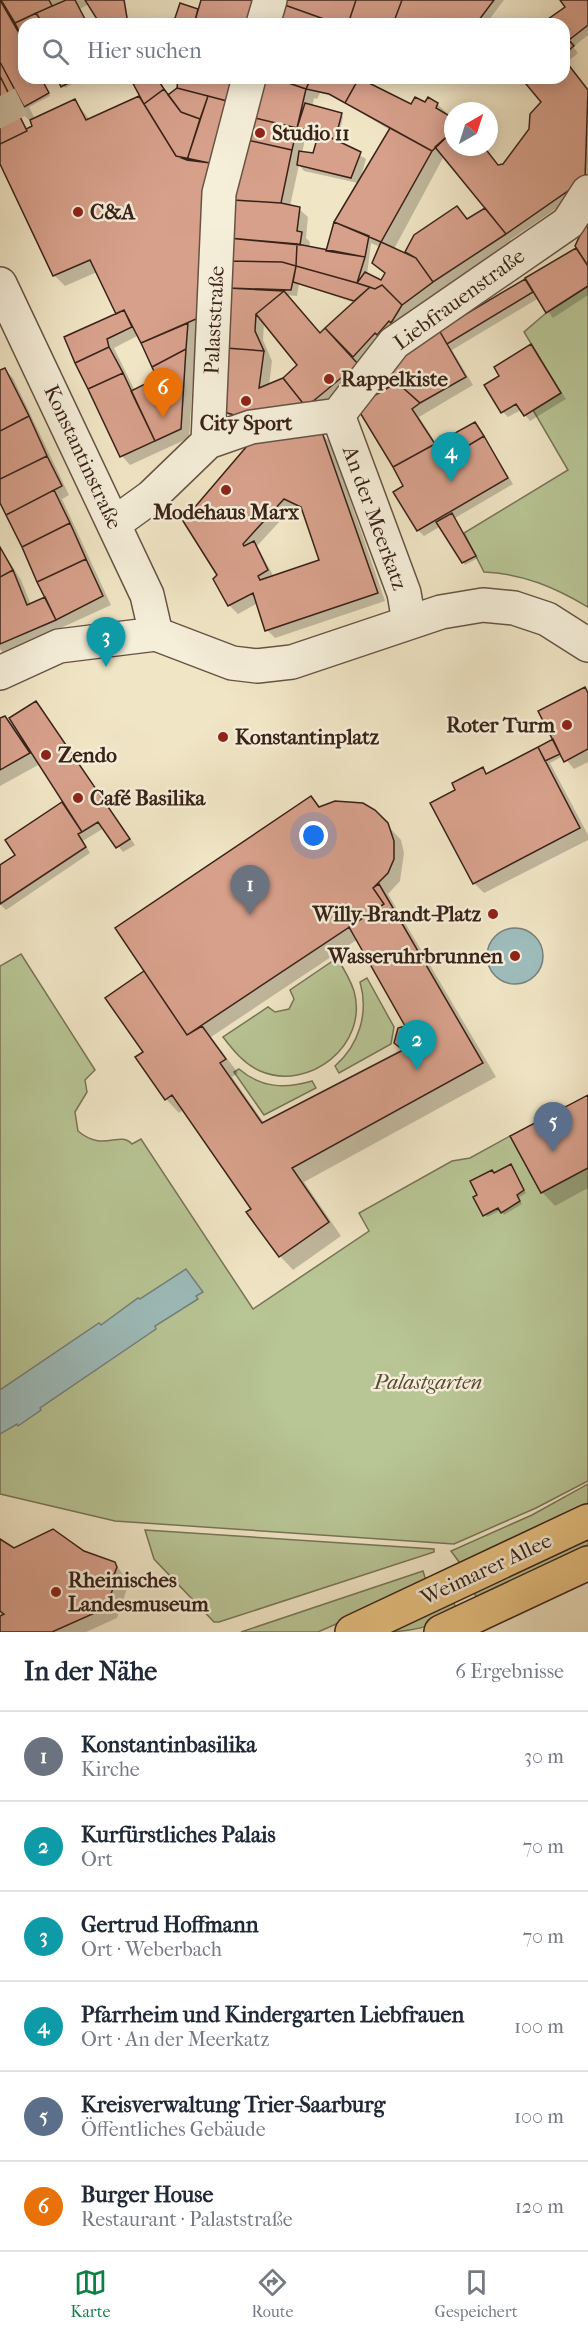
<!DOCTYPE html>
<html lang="de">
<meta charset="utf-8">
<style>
:root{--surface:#fff;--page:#f6f6f7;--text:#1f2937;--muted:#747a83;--line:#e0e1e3;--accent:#0b8043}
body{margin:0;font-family:"IM FELL French Canon",serif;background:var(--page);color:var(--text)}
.compass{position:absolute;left:444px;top:102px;width:54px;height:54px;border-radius:50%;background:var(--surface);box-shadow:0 3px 15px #0003;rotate:39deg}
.you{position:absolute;left:314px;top:836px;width:21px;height:21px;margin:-15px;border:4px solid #fff;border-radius:50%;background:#1a73e8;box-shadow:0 0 0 9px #1a73e833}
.badge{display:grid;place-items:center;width:39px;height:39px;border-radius:50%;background:var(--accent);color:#fff;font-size:20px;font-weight:700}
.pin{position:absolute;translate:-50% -50px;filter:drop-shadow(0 2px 3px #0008)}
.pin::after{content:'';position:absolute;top:32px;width:21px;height:18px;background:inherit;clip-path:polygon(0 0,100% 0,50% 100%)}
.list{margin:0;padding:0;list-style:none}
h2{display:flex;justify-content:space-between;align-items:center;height:78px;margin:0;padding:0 24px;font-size:26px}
h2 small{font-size:20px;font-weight:400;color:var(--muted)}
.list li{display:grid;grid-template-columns:39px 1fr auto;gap:18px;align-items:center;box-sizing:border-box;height:90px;padding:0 24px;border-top:2px solid var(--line)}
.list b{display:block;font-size:22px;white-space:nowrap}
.list p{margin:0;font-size:20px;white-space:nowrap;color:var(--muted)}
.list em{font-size:20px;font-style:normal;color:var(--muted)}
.icon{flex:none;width:33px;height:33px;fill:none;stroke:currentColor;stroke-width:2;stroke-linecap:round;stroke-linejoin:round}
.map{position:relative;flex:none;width:588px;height:1632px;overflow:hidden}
.search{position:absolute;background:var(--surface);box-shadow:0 3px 15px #0003;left:18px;right:18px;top:18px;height:66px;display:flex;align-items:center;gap:15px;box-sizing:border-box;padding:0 21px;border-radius:18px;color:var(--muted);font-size:22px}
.sheet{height:618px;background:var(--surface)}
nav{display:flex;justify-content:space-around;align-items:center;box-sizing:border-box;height:84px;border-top:2px solid var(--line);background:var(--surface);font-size:16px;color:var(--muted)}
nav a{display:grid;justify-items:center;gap:3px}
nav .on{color:var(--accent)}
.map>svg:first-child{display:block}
</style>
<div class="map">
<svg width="588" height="1632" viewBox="0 0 588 1632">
<rect width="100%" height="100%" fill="#f0e5c5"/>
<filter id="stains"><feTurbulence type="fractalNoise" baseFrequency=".00333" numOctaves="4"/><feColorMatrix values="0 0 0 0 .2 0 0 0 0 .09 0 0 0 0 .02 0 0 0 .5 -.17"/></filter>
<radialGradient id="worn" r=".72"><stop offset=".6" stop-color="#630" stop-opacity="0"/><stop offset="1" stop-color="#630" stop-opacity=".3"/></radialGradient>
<path fill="#b8c595" stroke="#787457" stroke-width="1.5" d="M588,286v321c-34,-20 -64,-33 -104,-35l-20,-39 104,-63 -35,-60 28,-17 -37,-61 22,-19z
M21,954l74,116 -10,10 2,12 -12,20 3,19c26,22 41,-1 54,13l9,-5 112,170 116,-78 -10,-18 93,-52 18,-3 40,-22 31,57 47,-25v313l-52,27 -82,36 -339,-23 -115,-27v-528z
M337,958c7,11 13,21 17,33 15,54 -45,101 -94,80 -16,-7 -27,-21 -37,-34l45,-30 7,5 14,-3 5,-10 -4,-9z
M367,978l27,49 -3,17 -52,29 -4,-7c24,-21 34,-53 25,-84z
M239,1069c22,19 46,20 73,12l4,7 -52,27 -30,-43z
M588,1484v22l-126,60 -11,-15 81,-36z
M145,1530l289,19v3l-215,70h-5l-60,-63z
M588,1534v11l-110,55 -6,-11z
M423,1571l4,13 -109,48h-77z
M453,1601l3,7c-19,21 -50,24 -77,24z"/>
<path fill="#9dbdbc" stroke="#757f7b" stroke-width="1.5" d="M487 956a28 28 0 1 1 56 0a28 28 0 1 1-56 0Z
M186,1269l17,23 -7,4 2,3 -43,27 1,3 -116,79 1,2 -23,16 -1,-2 -17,10v-44l99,-67 2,2 37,-27 2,1z"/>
<path fill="#0003" fill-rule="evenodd" d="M0,0h125l4,24h-27l-13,-20 -9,5 7,15h-63v54h17l9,18 -21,11 6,12 40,-18 15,19 48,-22 7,6 -13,-26h25l12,18 10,-7 1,-11h62l-28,248 -18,8 -7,104 -59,27 -8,-9 -56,-118 52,-23 -21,-43 -32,14 -10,-10 -55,-116zM16,107l16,16 2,3 -7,4zM139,335l20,44 -24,12 -21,-43z
M285,0h219l-18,24h-208z
M563,0h25v35l-15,12 5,6 -12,10 22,28v96l-78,53 3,3 -153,124 -46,48 -80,5 -9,-8 5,-151 31,-183h97l53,28 26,-2 9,8 -2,3 9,5v27h31l15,19 5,-1 27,-35 12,-28 -20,-24h41v-54h-19l22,-17zM320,93l13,3 57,34 -30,50 6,-21 -29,-17 6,-25 -2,-3 -29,-7 2,-9 3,1zM307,131l13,2 -6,21 -12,-1zM444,156l48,59 -24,5 -11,-12 -42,28 -9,18 -12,-5zM299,165l5,6 54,12 -31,69 -18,-4 1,-6 -4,-4 2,-21 -9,-8 -9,-3zM371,243l9,4 -7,15 13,12 -4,8 -15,-7zM299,284l56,19 -34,31 -35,-39 11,1zM264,322l35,43 -15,14 -15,7 3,-25 -9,-21z
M59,78h23l-17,10z
M588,220v75l-35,23 -14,-20 -87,52 21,35 -54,32 18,28 50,-4 26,43 -58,34 23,40 -13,7 -24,-39 -17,10 -6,-6 -38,-137 -6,-10 23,-27 178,-106 8,8z
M531,346l35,53 -36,22 -9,-11 -13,7 -5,-5 -2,-35z
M4,369l9,9 56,117 -7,4 49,106 -107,49 -4,-5v-102l21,33 10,25 16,-7 -47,-96v-131z
M321,434l9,8 55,159 -110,37 -8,-8 -9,-27 -20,11 -9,-9 -14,-26zM293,507l12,5 16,49 -47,16 -17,-31z
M585,689l3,4v69l-14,7 -11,-13 -13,7 38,72v5l-104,53 -10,-10 -17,-92 25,-22 6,6 67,-35z
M36,703l99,142 -12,7 -19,-24 -21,13 7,12 -84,57 -6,-6v-37l17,-11 -10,-15 57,-39 -24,-38 -40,22v-66l5,-3 11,11z
M311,798l10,10 7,-4 21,-2 25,9 27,29 3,13 -4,28 -12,13 108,183 -192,105 37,54 -48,34 -13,-14 -26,-47 -70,-100 -5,4 -13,-14 -21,-47 1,-81zM358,939l49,88 -3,24 -140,72 -32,-46 6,-4 -27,-36z
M588,1096v92l-33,18 -13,-14z
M513,1169l13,24 -8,5 4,6 -18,11 -3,-5 -14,7 -8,-22 16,-20z
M0,1541l14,8 69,4 32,11 12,15 -3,7 3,3 -10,29 -31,14h-86v-15l3,-1 -3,-2z"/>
<path fill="#d7a08b" stroke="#392219" stroke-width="1.5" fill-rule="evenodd" d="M0,0l24,42v36h17l8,15 -25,14 -24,-45z
M1,0h48l3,6 -37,17z
M66,0h9l12,23 -44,1 -7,-11z
M85,0h39l4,24h-28z
M201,0h58l-8,24h-57z
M284,0h72l-8,24h-10l-56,-20z
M356,0h46l-9,24h-45z
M402,0h92l-18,24h-83z
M560,0h28v25l-19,15 5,6 -10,8v-30h-23l24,-17z
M180,3l18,6 -4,15h-21z
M282,4l53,19 -59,1z
M36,13l7,11h-19v18l-9,-19z
M564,59l24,31 -3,89 -79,55 -71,-87 18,-16v16h31l14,18 5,-1 26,-35 1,-15 11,-12 -20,-24h43z
M0,62l24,45 -7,3 -17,-34z
M0,76l27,55 -27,13z
M57,78h21l-17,9z
M130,78h27l7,11 -20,15z
M178,78h58l-5,24 -54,-14z
M260,78h14l32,11 -9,39 -46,-11z
M274,78h37l-5,11z
M311,78h48l-14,25 -16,-9 -23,-5z
M359,78l52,26 4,-7 10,5 3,-5 10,6 -2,5 17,10v13l-21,20 -87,-48z
M177,88l31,8 -8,23 -19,-7 -13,-17z
M164,89l17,23 19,7 -13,41 -11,-4 -32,-52z
M139,96l37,60 34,7 -7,153 -62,27 -17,-33 -8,4 -26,-54 -37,16 -53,-112v-20l27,-13 -1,-2 6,-3 -2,-6 45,-21 11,21z
M208,96l23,6 -21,61 -23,-3z
M305,103l37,10 -7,27 -16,-8 -22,-4z
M251,117l46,11 -5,22 -45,-10z
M390,128l42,23 -51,91 -47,-20z
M319,132l42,20 -10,26 -54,-13 2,-14 14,2z
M247,140l45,10 -11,53 -47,-3z
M234,200l47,3 19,4 -3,24 5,1 -2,13 -71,-7z
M457,206l10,13 18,-11 21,26 -73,48 -17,-24 -11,-6 9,-17z
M588,218v48l-13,-20z
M334,222l35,14 -4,21 -39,-6z
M229,238l68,6 -1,22 -14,-4 -53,-1z
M381,242l35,16 17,24 -31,23 -20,-20 -7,4 -18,-6 8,-11 16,8 4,-7 -13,-10z
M297,244l68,13 -8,26 -61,-17z
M576,248l12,18v20l-42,27 -21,-35z
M229,261l53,1 14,4 -5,24 -63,-2z
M296,266l61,17 13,4 -16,14 -61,-19z
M525,279l8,13 -86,52 -8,-14z
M382,285l20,20 -11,18 -2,-2 -12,14 -2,-2 -22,24 -28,-29 45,-41 5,2z
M228,288l56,3 -28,23 -1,17 9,20 -38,-3z
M284,291l36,42 5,-5 33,36 -52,43 -23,-29 14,-13 -41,-51z
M124,310l8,17 -25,12 2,8 -34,16 -11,-26z
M188,323l-2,26 -34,18 -11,-24z
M439,330l27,47 -46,26 -18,-16 -11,-1 -13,7 -6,-11 24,-27z
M531,344l30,49 -37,23 -8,-12 -15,9 -17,-28 15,-9 -5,-9z
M109,347l14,26 -35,16 -13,-26z
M226,348l38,3 -5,37 24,-10 23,29 -62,11 -20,-6z
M186,349l-5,80 -26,12 -24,-50 26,-13 -5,-11z
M5,368l24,48 -29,15v-61z
M123,373l32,68 -35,16 -32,-68z
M391,386l11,1 18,16 -8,6 23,35 -42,23 -37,-61z
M29,416l18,40 -47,23v-48z
M475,422l9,14 -41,25 -8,-17z
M322,432l56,161 -113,38 -12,-38 -25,13 -15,-27 4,-4 -34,-54 70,-82zM284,499l17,8 18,53 -59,20 -2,-4 10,-6 -14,-29 -10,5 -1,-2z
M484,436l24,42 -91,53 -24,-39 10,-6 -10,-19 42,-23 8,17z
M47,456l15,30 -56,29 -6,-12v-24z
M54,490l16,33 -48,24 -16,-32z
M452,513l24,43 -14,7 -26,-41z
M70,523l16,36 -49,23 -15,-35z
M0,547l13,23 -13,7z
M86,559l17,37 -47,24 -19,-38z
M13,570l14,35 18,-8 11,23 -56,24v-67z
M585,687l3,6v56l-24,13 -26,-51z
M36,701l94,138 -14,9 -18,-26 -16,10 -73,-114z
M5,716l25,37 -30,17v-52z
M553,739l7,15 -15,7 -7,-14z
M538,747l42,81 -107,56 -43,-81 25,-13 -3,-7 10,-5 21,-11 3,7z
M311,796l8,11 16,-6 28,2 12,7 13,13 6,18v18l-6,14 -15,15 11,16 -197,131 -72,-107z
M62,802l20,30 -4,2 8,13 -86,57v-39l15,-10 -10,-15z
M379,884l104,179 -191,105 37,54 -50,35 -33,-45 5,-3 -79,-114 -7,5 -30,-43 8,-5 -38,-54 39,-27 43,64 15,-9 24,33 -6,4 42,60 141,-73 -9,-7 4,-15 7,-2 -56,-99 35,-23 -11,-16z
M588,1095v73l-47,25 -31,-57z
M511,1164l13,26 -7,5 3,6 -19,12 -3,-5 -15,8 -10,-19 4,-2 -7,-14 22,-11 2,3z
M53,1529l31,22 31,11 2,5 -3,8 3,2 -11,31 -54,24h-52v-16l4,-2 -4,-3v-72l14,9z"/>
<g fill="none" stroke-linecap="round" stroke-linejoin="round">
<path stroke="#cbbea3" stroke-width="33" stroke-dasharray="33 16" stroke-linecap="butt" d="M0,96l13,26"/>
<defs>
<path id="minor" d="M263,24l7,-24
M0,284l147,311 9,39
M338,415l56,-72 174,-120 20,-31
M338,415l66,178 5,29
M208,442l11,-249 30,-115
M115,523l36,-26 57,-55 43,-15 87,-12
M0,673l59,-27 97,-12 76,29 25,3 35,-4 149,-50 42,-7 31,3 33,11 41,26"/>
<path id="major" d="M352,1632l236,-111
M441,1632l147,-69"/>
</defs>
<use href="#minor" stroke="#675344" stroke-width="36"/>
<use href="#major" stroke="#392219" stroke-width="36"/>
<use href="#minor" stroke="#f5eed9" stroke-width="33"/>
<use href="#major" stroke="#e8c282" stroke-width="33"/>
</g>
<g fill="#8f2418" stroke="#f5eed9" stroke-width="2">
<circle cx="260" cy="133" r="6"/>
<circle cx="78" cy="212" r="6"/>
<circle cx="329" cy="379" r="6"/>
<circle cx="246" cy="401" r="6"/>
<circle cx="226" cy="490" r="6"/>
<circle cx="567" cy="725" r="6"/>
<circle cx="223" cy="737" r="6"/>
<circle cx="46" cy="755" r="6"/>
<circle cx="78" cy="798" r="6"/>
<circle cx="493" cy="914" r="6"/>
<circle cx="515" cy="956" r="6"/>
<circle cx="56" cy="1592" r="6"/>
</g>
<g text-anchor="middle" stroke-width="5" stroke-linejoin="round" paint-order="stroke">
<g font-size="21" font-weight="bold" fill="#392219" stroke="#f5eed9" text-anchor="start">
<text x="272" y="140">Studio 11</text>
<text x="90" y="219">C&amp;A</text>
<text x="341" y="386">Rappelkiste</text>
<text x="246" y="430" text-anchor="middle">City Sport</text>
<text x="226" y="519" text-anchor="middle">Modehaus Marx</text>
<text x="555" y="732" text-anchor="end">Roter Turm</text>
<text x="235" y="744">Konstantinplatz</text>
<text x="58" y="762">Zendo</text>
<text x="90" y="805">Café Basilika</text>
<text x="481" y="921" text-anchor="end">Willy-Brandt-Platz</text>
<text x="503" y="963" text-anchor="end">Wasseruhrbrunnen</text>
<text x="68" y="1587">Rheinisches<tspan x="68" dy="24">Landesmuseum</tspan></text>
</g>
<g font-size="21" fill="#392219" stroke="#f5eed9">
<text transform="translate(459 299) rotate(-36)" y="7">Liebfrauenstraße</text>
<text transform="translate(214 320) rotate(-87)" y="7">Palaststraße</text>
<text transform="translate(83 457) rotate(65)" y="7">Konstantinstraße</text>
<text transform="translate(375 518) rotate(70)" y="7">An der Meerkatz</text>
<text transform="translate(486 1569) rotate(-25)" y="7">Weimarer Allee</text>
</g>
<g font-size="21" font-style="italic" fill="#594b38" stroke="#f5eed9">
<text x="428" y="1389">Palastgarten</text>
</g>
</g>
<rect width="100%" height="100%" filter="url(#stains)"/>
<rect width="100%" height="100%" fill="url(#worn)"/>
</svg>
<svg class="compass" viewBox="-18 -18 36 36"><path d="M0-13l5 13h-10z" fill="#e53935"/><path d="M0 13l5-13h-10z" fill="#747a83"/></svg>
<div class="you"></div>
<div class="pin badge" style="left:250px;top:915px;background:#6b7280">1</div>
<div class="pin badge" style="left:417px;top:1070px;background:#0f9aa8">2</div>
<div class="pin badge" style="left:106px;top:667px;background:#0f9aa8">3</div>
<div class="pin badge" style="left:451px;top:482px;background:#0f9aa8">4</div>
<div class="pin badge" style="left:553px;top:1152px;background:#5c6f8a">5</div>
<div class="pin badge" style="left:163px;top:418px;background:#e8710a">6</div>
<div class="search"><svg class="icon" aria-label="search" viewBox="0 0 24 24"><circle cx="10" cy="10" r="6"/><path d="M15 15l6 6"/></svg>Hier suchen</div>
</div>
<section class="sheet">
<h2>In der Nähe<small>6 Ergebnisse</small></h2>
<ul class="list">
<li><span class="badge" style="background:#6b7280">1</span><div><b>Konstantinbasilika</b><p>Kirche</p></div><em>30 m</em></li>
<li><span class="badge" style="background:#0f9aa8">2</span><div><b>Kurfürstliches Palais</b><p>Ort</p></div><em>70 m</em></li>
<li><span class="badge" style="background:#0f9aa8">3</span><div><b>Gertrud Hoffmann</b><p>Ort · Weberbach</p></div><em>70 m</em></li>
<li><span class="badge" style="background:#0f9aa8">4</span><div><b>Pfarrheim und Kindergarten Liebfrauen</b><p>Ort · An der Meerkatz</p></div><em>100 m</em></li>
<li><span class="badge" style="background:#5c6f8a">5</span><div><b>Kreisverwaltung Trier-Saarburg</b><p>Öffentliches Gebäude</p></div><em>100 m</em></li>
<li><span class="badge" style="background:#e8710a">6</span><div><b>Burger House</b><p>Restaurant · Palaststraße</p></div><em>120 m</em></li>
</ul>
</section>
<nav>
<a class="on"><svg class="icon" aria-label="map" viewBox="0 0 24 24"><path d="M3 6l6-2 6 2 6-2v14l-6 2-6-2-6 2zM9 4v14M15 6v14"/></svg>Karte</a>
<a><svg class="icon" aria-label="directions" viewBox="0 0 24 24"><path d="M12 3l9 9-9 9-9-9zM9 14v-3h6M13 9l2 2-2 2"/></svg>Route</a>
<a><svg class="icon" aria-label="saved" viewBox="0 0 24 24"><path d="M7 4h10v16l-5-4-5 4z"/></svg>Gespeichert</a>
</nav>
